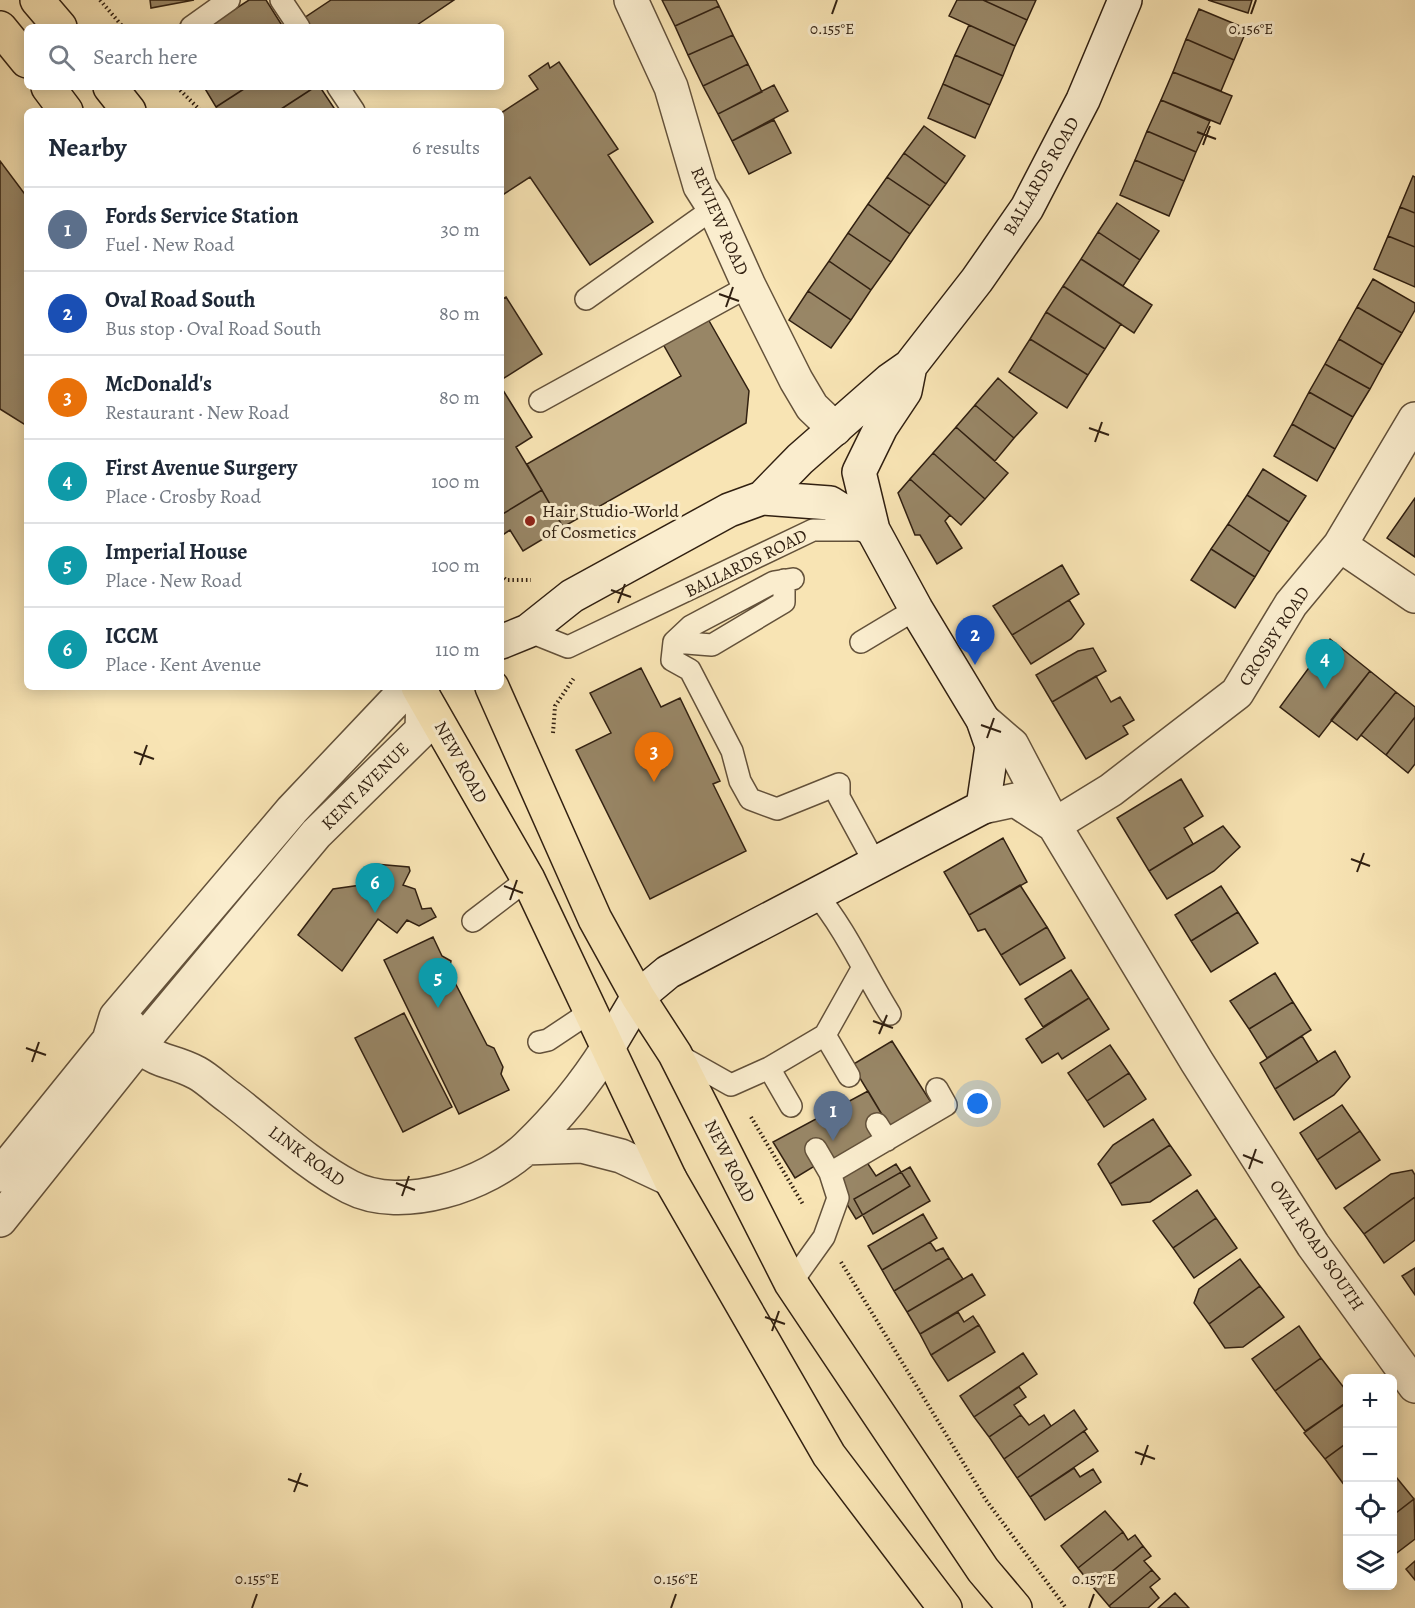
<!DOCTYPE html>
<meta charset="utf-8">
<style>
:root{--surface:#fff;--page:#f2f2f3;--text:#1f2937;--muted:#747a83;--line:#e0e1e3;--accent:#db2777}
body{margin:0;font-family:Alegreya,serif;background:var(--page);color:var(--text)}
.controls{position:absolute;right:18px;bottom:18px;display:grid;overflow:hidden;border-radius:9px;box-shadow:0 3px 15px #0003}
.controls button{width:54px;height:54px;display:grid;place-items:center;padding:0;border:0;border-bottom:2px solid var(--line);background:var(--surface);color:var(--text);font:30px sans-serif}
.you{position:absolute;left:978px;top:1104px;width:21px;height:21px;margin:-15px;border:4px solid #fff;border-radius:50%;background:#1a73e8;box-shadow:0 0 0 9px #1a73e833}
.badge{display:grid;place-items:center;width:39px;height:39px;border-radius:50%;background:var(--accent);color:#fff;font-size:20px;font-weight:700}
.pin{position:absolute;translate:-50% -50px;filter:drop-shadow(0 2px 3px #0008)}
.pin::after{content:'';position:absolute;top:32px;width:21px;height:18px;background:inherit;clip-path:polygon(0 0,100% 0,50% 100%)}
.list{margin:0;padding:0;list-style:none}
h2{display:flex;justify-content:space-between;align-items:center;height:78px;margin:0;padding:0 24px;font-size:26px}
h2 small{font-size:20px;font-weight:400;color:var(--muted)}
.list li{display:grid;grid-template-columns:39px 1fr auto;gap:18px;align-items:center;box-sizing:border-box;height:84px;padding:0 24px;border-top:2px solid var(--line)}
.list b{display:block;font-size:22px;white-space:nowrap}
.list p{margin:0;font-size:20px;white-space:nowrap;color:var(--muted)}
.list em{font-size:20px;font-style:normal;color:var(--muted)}
.icon{flex:none;width:33px;height:33px;fill:none;stroke:currentColor;stroke-width:2;stroke-linecap:round;stroke-linejoin:round}
.map{position:relative;flex:none;width:1415px;height:1608px;overflow:hidden}
.search{position:absolute;background:var(--surface);box-shadow:0 3px 15px #0003;left:24px;top:24px;width:480px;height:66px;display:flex;align-items:center;gap:15px;box-sizing:border-box;padding:0 21px;border-radius:9px;color:var(--muted);font-size:22px}
.panel{position:absolute;background:var(--surface);box-shadow:0 3px 15px #0003;left:24px;top:108px;width:480px;height:582px;border-radius:9px}
.map>svg:first-child{display:block}
</style>
<div class="map">
<svg width="1415" height="1608" viewBox="0 0 1415 1608">
<rect width="100%" height="100%" fill="#f8e4b4"/>
<filter id="stains"><feTurbulence type="fractalNoise" baseFrequency=".00333" numOctaves="4"/><feColorMatrix values="0 0 0 0 .2 0 0 0 0 .09 0 0 0 0 .02 0 0 0 .5 -.17"/></filter>
<radialGradient id="worn" r=".72"><stop offset=".6" stop-color="#630" stop-opacity="0"/><stop offset="1" stop-color="#630" stop-opacity=".3"/></radialGradient>
<path fill="#988666" stroke="#312011" stroke-width="1.5" d="M150,0h44l-43,8z
M249,0h17l17,27h-76z
M331,0h123l-40,27h-112l-4,-5z
M662,0h54l3,6 -44,20z
M957,0h26l44,20 -12,26 -66,-30z
M983,0h53l-9,20z
M1208,0h44l-4,13z
M719,6l14,29 -45,20 -13,-29z
M1199,9l48,20 -13,31 -48,-21z
M969,25l46,21 -12,30 -48,-21z
M733,35l15,29 -45,22 -15,-31z
M1186,39l48,21 -13,31 -48,-19z
M955,55l48,21 -13,29 -47,-21z
M559,62l59,87 -10,6 45,67 -63,43 -60,-88 -29,19v-83l37,-24 -9,-13 19,-13 2,5z
M748,64l14,28 -44,22 -15,-28z
M1173,72l59,24 -12,28 -59,-24z
M943,84l47,21 -15,33 -47,-20z
M774,85l14,26 -56,30 -14,-27z
M204,87h43l-31,20z
M247,87h68l-37,24h-59l-3,-4z
M315,87h5l16,24h-58z
M1161,100l49,21 -14,31 -49,-21z
M774,120l17,33 -42,21 -17,-33z
M924,126l41,30 -19,28 -42,-31z
M1147,131l49,21 -12,29 -49,-21z
M904,153l42,31 -16,22 -43,-29z
M1135,160l49,21 -15,35 -49,-21z
M0,161l27,36v229l-27,-17z
M1413,176l2,1v36l-15,-6z
M887,177l43,29 -20,28 -42,-30z
M1117,203l42,28 -19,29 -42,-28z
M868,204l42,30 -19,28 -43,-29z
M1400,207l15,6v34l-27,-11z
M1098,232l42,28 -17,26 -42,-27z
M848,233l43,29 -20,28 -42,-29z
M1388,236l27,11v40l-41,-18z
M1081,259l71,46 -18,28 -71,-47z
M829,261l42,29 -20,30 -43,-29z
M1373,279l42,24v7l-13,23 -45,-26z
M1063,286l58,38 -16,25 -59,-37z
M808,291l43,29 -20,28 -42,-28z
M506,297l36,57 -41,26v-80z
M1357,307l45,26 -19,32 -44,-26z
M1046,312l59,37 -17,26 -58,-36z
M708,319l41,72 -3,32 -183,104 -36,-63 154,-88 -18,-32z
M1030,339l58,36 -21,33 -58,-36z
M1339,339l44,26 -13,24 -45,-25z
M1325,364l45,25 -17,28 -44,-25z
M998,378l39,35 -23,25 -39,-33z
M501,387l31,50 -16,10 26,43 -41,25z
M1309,392l44,25 -18,32 -43,-25z
M975,405l39,33 -19,23 -39,-34z
M1292,424l43,25 -18,32 -43,-25z
M956,427l52,46 -23,26 -52,-46z
M933,453l52,46 -24,26 -51,-46z
M1263,469l43,27 -17,26 -42,-27z
M910,479l40,36 -5,6 17,27 -25,16 -17,-29h-5l-17,-42z
M542,490l21,37 -40,24 -13,-21 -9,6v-21z
M1247,495l42,27 -19,30 -42,-28z
M1415,498v59l-28,-19z
M1228,524l42,28 -15,25 -44,-28z
M1211,549l44,28 -20,31 -44,-28z
M1062,565l17,29 -67,41 -19,-29z
M1069,600l15,24 -13,15 -40,25 -19,-29z
M1330,639l40,32 -51,66 -39,-30z
M1093,648l13,23 -54,31 -16,-27 42,-24z
M641,668l20,39 19,-9 40,83 -7,3 33,67 -96,48 -74,-149 35,-17 -21,-40z
M1370,671l26,21 -39,48 -26,-20z
M1096,676l15,26 9,-5 14,23 -11,6 5,8 -42,25 -34,-57z
M1396,692l19,15v10l-29,38 -25,-20z
M1415,717v47l-7,9 -22,-18z
M1181,779l22,37 -19,12 9,16 -44,27 -32,-53z
M1223,826l17,21 -26,24 -47,28 -18,-28z
M1003,838l24,44 -58,33 -25,-43z
M375,864l34,3 1,4 -7,14 12,4 7,20 9,-1 5,9 -17,9 -12,-6 -10,13 -19,-14 -36,52 -44,-36 35,-46 28,-4z
M1020,885l27,42 -46,28 -16,-26 -7,2 -9,-16z
M1221,886l17,26 -47,29 -16,-26z
M1238,912l20,31 -47,29 -20,-31z
M1047,927l18,31 -45,27 -19,-30z
M433,937l9,19 9,5 -2,10 38,74 7,3 9,19 -2,7 8,16 -50,24 -75,-154z
M1071,970l18,28 -46,29 -18,-28z
M1275,973l18,29 -44,27 -19,-28z
M1089,998l20,31 -47,30 -4,-6 -16,10 -16,-24z
M1293,1002l18,28 -44,28 -18,-29z
M404,1013l48,94 -49,25 -48,-94z
M1302,1036l16,26 -43,27 -15,-26z
M892,1041l42,66 -41,26 -41,-68z
M1110,1045l19,28 -42,28 -19,-28z
M1335,1051l15,26 -16,18 -40,25 -19,-31z
M1129,1073l17,26 -42,28 -17,-26z
M868,1091l25,42 -31,22 14,21 20,-12 14,22 -54,33 -35,-57 -26,16 -22,-36z
M1342,1105l18,26 -43,29 -17,-27z
M1153,1119l17,26 -60,39 -12,-20 15,-19z
M1360,1131l20,29 -44,29 -19,-29z
M1170,1145l21,30 -41,27 -28,3 -12,-21z
M910,1167l20,34 -57,33 -19,-35z
M1412,1170l3,5v22l-51,37 -20,-26 47,-34z
M1197,1190l19,28 -43,30 -20,-27z
M1415,1197v43l-31,23 -20,-29z
M923,1214l14,24 -55,32 -14,-24z
M1216,1218l21,30 -43,30 -21,-30z
M930,1242l6,9 7,-3 6,10 -55,33 -12,-21z
M949,1258l14,21 -56,33 -13,-21z
M1240,1259l20,27 -51,38 -15,-21 5,-14z
M1415,1268v27l-13,-19z
M972,1274l13,21 -65,39 -13,-22z
M1260,1286l24,31 -41,30 -18,1 -16,-24z
M958,1312l6,10 9,-6 6,9 -48,30 -11,-21z
M979,1325l16,27 -47,29 -17,-26z
M1299,1326l22,32 -46,33 -23,-32z
M1023,1353l14,21 -63,43 -14,-21z
M1321,1358l27,35v9l-43,29 -30,-40z
M1019,1387l7,10 -12,8 7,10 -32,22 -15,-20z
M1344,1404l4,4v34l-23,17 -21,-26z
M1074,1410l13,19 -70,49 -13,-19z
M1021,1415l8,10 15,-10 7,11 -47,33 -15,-22z
M1084,1431l14,20 -68,46 -13,-19z
M1348,1442v43l-3,1 -20,-27z
M1074,1468l6,9 13,-8 8,13 -56,38 -15,-23z
M1392,1472l22,27 -22,17z
M1414,1499l1,40 -21,16 -2,-39z
M1105,1511l18,21 -45,36 -17,-22z
M1123,1532l5,8 7,-5 8,11 -50,41 -15,-19z
M1143,1546l8,10 -7,5 8,9 -43,36 -16,-19z
M1415,1561v19l-9,-11z
M1152,1570l8,9 -10,8 9,11 -11,10h-37l-2,-2z
M1175,1593l14,15h-31z"/>
<g fill="none" stroke-linecap="round" stroke-linejoin="round">
<defs>
<path id="service" d="M281,0l18,27
M191,27l38,-27
M338,87l16,24
M586,299l128,-91
M540,401l209,-115
M793,579l-19,3 -83,44 -17,16 -2,18 18,10 42,81 8,30 10,18 27,10 62,-25v13l37,68
M528,631l40,16 245,-117h57
M674,642l38,3 72,-43v-22
M861,642l55,-33
M816,894c30,36 49,80 74,120
M473,921l55,-42
M825,1035l24,41
M539,1042l9,-2 42,-28
M676,1054l55,31 38,-17 22,38
M769,1068l56,-33 37,-66
M877,1124l10,16
M816,1149l14,24
M791,1283l33,-46 14,-39 -8,-25 116,-68 -9,-16"/>
<path id="minor" d="M631,0l40,87 29,99 14,22 35,78 47,94 16,27 23,22
M1340,545l75,51
M983,720l29,25 42,80 143,237 116,183 102,141
M983,807l32,-7 37,24
M1054,825l57,-35 126,-97 54,-89 49,-59 75,-126
M130,1026c19,41 33,29 67,47 11,6 22,17 32,24 37,28 80,69 121,90 52,27 137,-2 177,-40 30,-29 58,-63 80,-98
M526,1148l56,-2 39,10 49,23
M0,1175l109,-135 7,-23 176,-207 107,-113 24,-2 -1,35 -106,104 -177,212 -139,174"/>
<path id="secondary" d="M873,530l-14,-58 22,-45 24,-36 5,-25
M501,642l27,-11 44,-35 157,-86 33,-12 38,-39 90,-79 20,-14 67,-86 50,-72 56,-108 42,-100
M607,1049l31,-52 30,-25 315,-165 9,-61 -9,-26 -67,-111 -43,-79 -43,-27 -68,-5"/>
<path id="primary" d="M37,0l23,27
M0,28l27,33
M48,87l18,24
M110,87l19,24
M418,687l110,192 142,300 159,276 116,153
M492,687l103,232 43,78 37,57 116,229 192,287 32,38"/>
</defs>
<use href="#service" stroke="#63513a" stroke-width="24"/>
<use href="#minor" stroke="#63513a" stroke-width="36"/>
<use href="#secondary" stroke="#312011" stroke-width="36"/>
<use href="#primary" stroke="#312011" stroke-width="36"/>
<path stroke="#312011" stroke-width="4" stroke-dasharray="1.5 3" stroke-linecap="butt" d="M100,0l23,27
M177,87l24,24
M501,575l5,5h25
M553,733l2,-27 19,-28
M751,1117l53,89
M841,1262l145,238 80,108"/>
<use href="#service" stroke="#faedce" stroke-width="21"/>
<use href="#minor" stroke="#faedce" stroke-width="33"/>
<use href="#secondary" stroke="#faedce" stroke-width="33"/>
<use href="#primary" stroke="#f8e4b4" stroke-width="33"/>
</g>
<path fill="none" stroke="#312011" stroke-width="2" d="M832,14l5,-14M1251,14l5,-14M1197,132l19,7M1203,145l7,-19M719,294l20,7M726,307l7,-20M1089,428l20,7M1095,442l7,-20M611,590l20,7M618,603l7,-19M981,725l20,7M987,738l7,-20M134,752l20,7M140,765l7,-20M1351,859l19,7M1357,872l7,-19M504,886l19,7M510,900l7,-20M873,1021l20,7M879,1034l8,-19M26,1048l20,7M32,1062l7,-20M1243,1155l20,8M1249,1169l7,-20M396,1183l19,7M402,1196l7,-20M765,1317l20,7M772,1331l7,-20M1135,1452l20,7M1141,1465l7,-20M288,1479l20,7M294,1492l7,-19M252,1608l5,-14M671,1608l5,-14M1089,1608l5,-14"/>
<circle fill="#8f2418" stroke="#faedce" stroke-width="2" cx="530" cy="521" r="6"/>
<g text-anchor="middle" stroke-width="6" stroke-linejoin="round" paint-order="stroke">
<g font-size="18" fill="#312011" stroke="#faedce">
<text transform="translate(1041 176) rotate(-60)" y="6">BALLARDS ROAD</text>
<text transform="translate(720 221) rotate(66)" y="6">REVIEW ROAD</text>
<text transform="translate(746 563) rotate(-26)" y="6">BALLARDS ROAD</text>
<text transform="translate(1274 636) rotate(-57)" y="6">CROSBY ROAD</text>
<text transform="translate(461 762) rotate(61)" y="6">NEW ROAD</text>
<text transform="translate(365 786) rotate(-45)" y="6">KENT AVENUE</text>
<text transform="translate(307 1156) rotate(36)" y="6">LINK ROAD</text>
<text transform="translate(730 1161) rotate(63)" y="6">NEW ROAD</text>
<text transform="translate(1317 1245) rotate(56)" y="6">OVAL ROAD SOUTH</text>
</g>
<g font-size="18" fill="#312011" stroke="#faedce" text-anchor="start">
<text x="542" y="517">Hair Studio-World<tspan x="542" dy="21">of Cosmetics</tspan></text>
</g>
</g>
<g font-size="15" text-anchor="middle" fill="#312011" stroke="#faedce" stroke-width="6" stroke-linejoin="round" paint-order="stroke">
<text x="832" y="34">0.155°E</text>
<text x="1251" y="34">0.156°E</text>
<text x="257" y="1584">0.155°E</text>
<text x="676" y="1584">0.156°E</text>
<text x="1094" y="1584">0.157°E</text>
</g>
<rect width="100%" height="100%" filter="url(#stains)"/>
<rect width="100%" height="100%" fill="url(#worn)"/>
</svg>
<div class="controls">
<button>+</button>
<button>−</button>
<button><svg class="icon" aria-label="locate" viewBox="0 0 24 24"><circle cx="12" cy="12" r="6"/><path d="M12 2v4M12 18v4M2 12h4M18 12h4"/></svg></button>
<button><svg class="icon" aria-label="layers" viewBox="0 0 24 24"><path d="M12 4l9 5-9 5-9-5zM3 14l9 5 9-5"/></svg></button>
</div>
<div class="you"></div>
<div class="pin badge" style="left:833px;top:1141px;background:#5c6f8a">1</div>
<div class="pin badge" style="left:975px;top:665px;background:#1a4fb4">2</div>
<div class="pin badge" style="left:654px;top:782px;background:#e8710a">3</div>
<div class="pin badge" style="left:1325px;top:689px;background:#0f9aa8">4</div>
<div class="pin badge" style="left:438px;top:1008px;background:#0f9aa8">5</div>
<div class="pin badge" style="left:375px;top:913px;background:#0f9aa8">6</div>
<div class="search"><svg class="icon" aria-label="search" viewBox="0 0 24 24"><circle cx="10" cy="10" r="6"/><path d="M15 15l6 6"/></svg>Search here</div>
<section class="panel">
<h2>Nearby<small>6 results</small></h2>
<ul class="list">
<li><span class="badge" style="background:#5c6f8a">1</span><div><b>Fords Service Station</b><p>Fuel · New Road</p></div><em>30 m</em></li>
<li><span class="badge" style="background:#1a4fb4">2</span><div><b>Oval Road South</b><p>Bus stop · Oval Road South</p></div><em>80 m</em></li>
<li><span class="badge" style="background:#e8710a">3</span><div><b>McDonald's</b><p>Restaurant · New Road</p></div><em>80 m</em></li>
<li><span class="badge" style="background:#0f9aa8">4</span><div><b>First Avenue Surgery</b><p>Place · Crosby Road</p></div><em>100 m</em></li>
<li><span class="badge" style="background:#0f9aa8">5</span><div><b>Imperial House</b><p>Place · New Road</p></div><em>100 m</em></li>
<li><span class="badge" style="background:#0f9aa8">6</span><div><b>ICCM</b><p>Place · Kent Avenue</p></div><em>110 m</em></li>
</ul>
</section>
</div>
